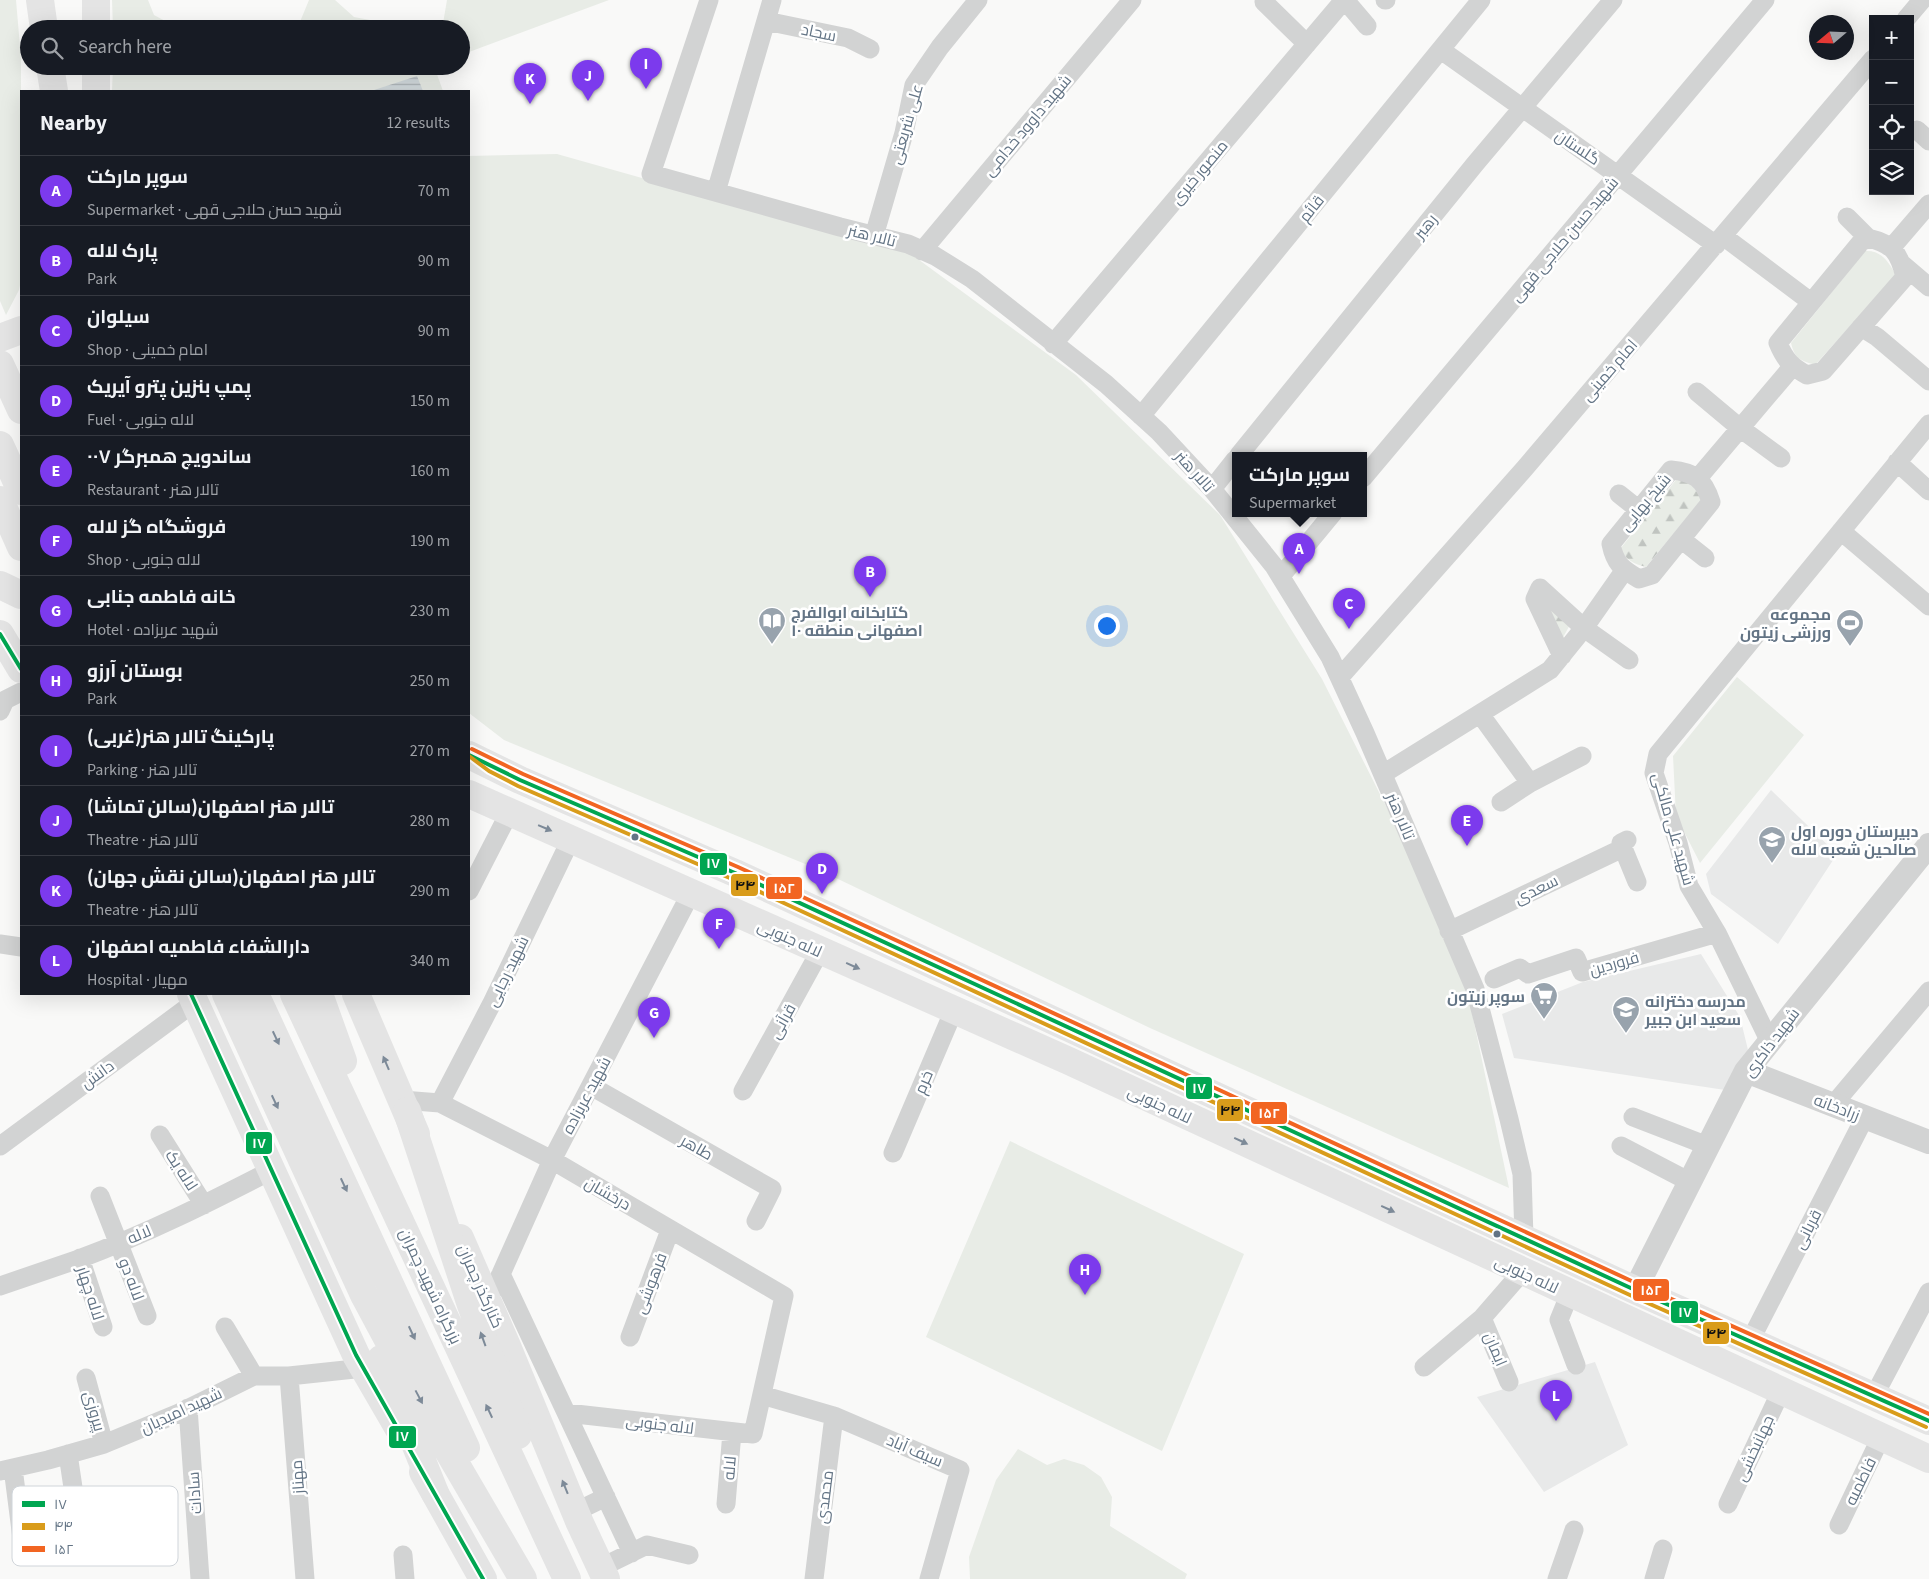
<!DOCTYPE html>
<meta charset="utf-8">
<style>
:root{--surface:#171b24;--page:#242831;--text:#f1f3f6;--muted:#9ea1a6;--line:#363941;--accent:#7c3aed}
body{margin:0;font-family:"Source Sans 3",Cairo,sans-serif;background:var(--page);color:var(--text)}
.controls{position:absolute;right:15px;top:15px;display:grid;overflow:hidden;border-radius:0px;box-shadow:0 5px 20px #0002}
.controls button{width:45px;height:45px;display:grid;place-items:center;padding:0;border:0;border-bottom:1px solid var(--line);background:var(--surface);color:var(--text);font:25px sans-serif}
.compass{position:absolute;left:1809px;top:15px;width:45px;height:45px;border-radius:50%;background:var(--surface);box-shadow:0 5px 20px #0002;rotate:251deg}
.you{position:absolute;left:1106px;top:625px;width:18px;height:18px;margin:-12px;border:4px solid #fff;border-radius:50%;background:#1a73e8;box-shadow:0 0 0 8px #1a73e833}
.badge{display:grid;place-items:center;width:32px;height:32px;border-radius:50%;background:var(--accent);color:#fff;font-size:16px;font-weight:700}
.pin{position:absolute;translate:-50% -41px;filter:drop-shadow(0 1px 2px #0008)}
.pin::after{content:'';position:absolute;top:26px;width:18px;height:15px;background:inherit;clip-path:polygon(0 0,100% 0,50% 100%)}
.popup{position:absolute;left:1232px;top:452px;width:135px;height:65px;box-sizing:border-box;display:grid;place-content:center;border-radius:0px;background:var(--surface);filter:drop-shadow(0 1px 4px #0005);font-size:16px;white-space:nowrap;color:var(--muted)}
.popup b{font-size:19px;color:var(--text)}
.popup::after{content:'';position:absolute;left:50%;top:100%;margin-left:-10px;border:10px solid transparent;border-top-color:var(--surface)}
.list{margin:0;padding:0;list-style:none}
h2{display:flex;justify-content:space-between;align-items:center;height:65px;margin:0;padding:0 20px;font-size:21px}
h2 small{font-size:16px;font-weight:400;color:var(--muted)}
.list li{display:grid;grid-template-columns:32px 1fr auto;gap:15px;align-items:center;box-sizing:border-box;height:70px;padding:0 20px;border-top:1px solid var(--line)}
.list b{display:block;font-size:19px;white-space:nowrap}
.list p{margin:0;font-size:16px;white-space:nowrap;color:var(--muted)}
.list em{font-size:16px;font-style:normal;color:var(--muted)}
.icon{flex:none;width:28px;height:28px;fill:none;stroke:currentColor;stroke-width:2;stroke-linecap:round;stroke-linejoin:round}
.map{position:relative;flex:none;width:1929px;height:1579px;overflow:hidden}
.search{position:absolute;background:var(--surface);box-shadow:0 5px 20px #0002;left:20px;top:20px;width:450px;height:55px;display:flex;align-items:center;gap:12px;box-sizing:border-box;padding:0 18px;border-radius:28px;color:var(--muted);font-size:19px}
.panel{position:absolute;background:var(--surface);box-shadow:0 5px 20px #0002;left:20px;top:90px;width:450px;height:905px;border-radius:0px}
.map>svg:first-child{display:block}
</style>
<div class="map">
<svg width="1929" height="1579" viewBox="0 0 1929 1579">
<defs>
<pattern id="forest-firs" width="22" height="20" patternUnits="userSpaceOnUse" patternTransform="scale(1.25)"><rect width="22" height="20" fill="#e8ece6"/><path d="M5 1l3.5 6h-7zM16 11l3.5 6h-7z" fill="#c0c4c0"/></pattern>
<pattern id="water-rules" width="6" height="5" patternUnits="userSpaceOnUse" patternTransform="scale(1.25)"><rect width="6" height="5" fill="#d2dadd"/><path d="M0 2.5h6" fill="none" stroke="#aeb5b9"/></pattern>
</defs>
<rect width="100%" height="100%" fill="#f9f9f8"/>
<path fill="#e8e9e9" d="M1771,790l66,64 -59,90 -67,-50 -5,-20z
M1701,954l39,63 8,33 -23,40 -211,-32 -12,-44 81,-32z
M1595,1362l33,83 -84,47 -67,-95z"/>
<path fill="#e8ece6" d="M0,0h16l5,58v222l-2,10 -13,25 -6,-14z
M112,0h36l6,15 26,14h-67z
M309,0h26l19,17 64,12h-121z
M447,0h162l-148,55v-26h-19z
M113,66h321l9,25h-331z
M557,154l354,100 165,121 144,140 102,164 73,145 73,170 41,194 -359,-160 -335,-160 -311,-128 -35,-27v-557z
M1865,251c16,-1 23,10 31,24l-81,90c-15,-5 -20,-6 -24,-22z
M1737,677l67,58 -104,128 -24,-47 -3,-60z
M1010,1141l234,113 -82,197 -236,-114z
M1018,1449l29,16 17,-6 20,6 17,12 11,20 -2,29 77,48 -2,5h-215l-1,-22 27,-77z"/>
<path fill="url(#forest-firs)" d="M1676,480l13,1 13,18 -56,68c-12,-3 -20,-7 -26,-18z
M1544,596l27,27 -10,18z"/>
<path fill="url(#water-rules)" d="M417,76l6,15h-52z"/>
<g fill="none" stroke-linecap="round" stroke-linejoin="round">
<path stroke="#d2d3d3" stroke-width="19" d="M709,0l-58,174 189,53 68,17 27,12 37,23 134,105 53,48 53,57 62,77 56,91 35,76 110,256 34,130 13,55 2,64
M1345,0l22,26
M1385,0h1
M1264,2l43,42
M1906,19l16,-19
M766,21l82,17 22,11
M1441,50l275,195
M1917,130l12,11
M716,192l56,-192
M1847,217l21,21
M874,236l30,-103 10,-48 26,-38 38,-47
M1723,236l88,66
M1868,238c25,6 31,14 37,39l-82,94 -16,4c-15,-8 -22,-15 -29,-32l83,-101z
M1892,247l37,-43
M922,251l210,-251
M1902,264l27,23
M1861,327l16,10 52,44
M1053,344l291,-344
M1697,392l43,36 41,30
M1141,416l340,-416
M1239,455l236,-291 138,-164
M1897,462l32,29
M1671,470c23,2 33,9 40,32l-59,73 -13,4c-17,-10 -24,-15 -28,-35z
M1363,478l402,-478
M1698,478l94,-111
M1212,489l23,-29
M1619,494l20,16
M1841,531l88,75
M1681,539l24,19
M1281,576l52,-63
M1562,656l-27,-57 5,-11 44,40 45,32
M1340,677l185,-209 348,-409
M0,711l5,-11 16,-8
M1480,714l50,69
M1383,774l167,-104 34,-42 40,-57
M1501,802l29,-19 52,-27
M1627,840l-6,3 16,39
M469,891l40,-78
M1449,931l174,-83
M0,944l21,3
M1494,979l26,-11 8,6 48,-16 6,14 135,-39
M1770,1042l-53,-109 -28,-47 -11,-43 -24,-70 4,-19 271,-330
M591,1086l181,103 -16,32
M743,1091l77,-140
M402,1100l38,3 112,57 232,136 -31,138 -186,-21
M440,1103l51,-98 80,-166
M1833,1105l96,-114
M1633,1117l75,29
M160,1135l44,70
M0,1146l195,-144
M1621,1146l69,36
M893,1153l61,-143
M100,1196l47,120
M80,1258l23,69
M501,1274l131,279
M0,1286c26,-9 53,-18 79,-27 67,-25 131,-57 193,-89
M1570,1293l-11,27 17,45
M487,1301l14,-27 51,-114 139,-267
M225,1327l29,49
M630,1337l40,-107
M1750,1341l115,-224
M1424,1367l58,-49
M289,1376l16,203
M86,1378l18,66
M1509,1382l-27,-64 40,-46
M762,1395l72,21 126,54 -31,109
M1874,1396l55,-104
M188,1408l12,171
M68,1454l14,94
M13,1468l11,86
M0,1471l48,-11 56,-16 75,-31 75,-37h35l75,-8
M726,1504l6,-72
M1728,1504l53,-113
M575,1512l31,-15
M1839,1525l42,-88
M403,1555l2,24
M600,1568l47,-23 42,10
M814,1579l20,-163
M1557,1579l17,-49
M1654,1579l9,-30"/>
<path stroke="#d2d3d3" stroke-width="24" d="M1746,1071l183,71
M1635,1290l111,-219 183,-226"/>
<path stroke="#e4e4e4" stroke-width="28" d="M0,585l21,10
M0,634l21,35
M469,755l51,25 215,93 900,417 294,131
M469,794l600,267 860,398
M191,994l165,361 47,81
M356,994l60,140
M460,1238l47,108 72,175 27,58
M423,1472l60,107"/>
<path stroke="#e4e4e4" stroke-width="28" d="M40,0l4,29
M96,29v-29
M50,66l4,25
M96,91v-25
M0,338l21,-8
M0,364l21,46
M0,445l21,46
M0,500l21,47
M226,994l138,301 76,142 83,142
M255,994l211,454
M294,994l273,585
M319,994l24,67
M407,1111l64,194 47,130
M381,1359l54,134"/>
<defs>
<path id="bus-1" d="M0,634l21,35
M469,755l51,25 215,93 900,417 294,131
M191,994l165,361 127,224"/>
<path id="bus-2" d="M469,756l20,15 29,15 214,93 900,417 294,131"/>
<path id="bus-3" d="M472,749l51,25 215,93 900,417 291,130"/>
</defs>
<use href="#bus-1" stroke="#fff" stroke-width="8"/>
<use href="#bus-2" stroke="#fff" stroke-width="8"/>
<use href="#bus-3" stroke="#fff" stroke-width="8"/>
<use href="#bus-1" stroke="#00a651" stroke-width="4"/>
<use href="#bus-2" stroke="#d99c1b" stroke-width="4"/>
<use href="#bus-3" stroke="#f26522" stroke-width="4"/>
</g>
<defs><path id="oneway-solid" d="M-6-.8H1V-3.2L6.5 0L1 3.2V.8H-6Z" transform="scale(1.25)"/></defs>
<g fill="#7d8a98">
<use href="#oneway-solid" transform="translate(545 828) rotate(23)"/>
<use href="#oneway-solid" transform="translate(853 966) rotate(24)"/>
<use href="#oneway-solid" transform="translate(276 1038) rotate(65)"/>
<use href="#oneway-solid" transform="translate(386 1063) rotate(-113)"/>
<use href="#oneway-solid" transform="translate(275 1102) rotate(65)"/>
<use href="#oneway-solid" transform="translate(1241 1141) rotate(25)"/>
<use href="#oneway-solid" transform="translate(344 1185) rotate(65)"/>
<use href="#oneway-solid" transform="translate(1388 1209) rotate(25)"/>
<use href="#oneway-solid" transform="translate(412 1333) rotate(65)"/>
<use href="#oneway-solid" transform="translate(483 1339) rotate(-110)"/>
<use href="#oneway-solid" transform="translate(419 1397) rotate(62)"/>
<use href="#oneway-solid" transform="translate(489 1411) rotate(-115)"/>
<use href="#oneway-solid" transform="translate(565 1487) rotate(-112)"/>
</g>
<defs>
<symbol id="library-pin" viewBox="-11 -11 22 30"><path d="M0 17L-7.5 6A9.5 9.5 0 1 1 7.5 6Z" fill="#98a3ad" stroke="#fff"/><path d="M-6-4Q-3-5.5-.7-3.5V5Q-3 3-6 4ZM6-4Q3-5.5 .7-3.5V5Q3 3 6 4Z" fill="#fff"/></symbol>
<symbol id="stadium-pin" viewBox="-11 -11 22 30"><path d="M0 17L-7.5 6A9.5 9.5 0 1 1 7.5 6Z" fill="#98a3ad" stroke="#fff"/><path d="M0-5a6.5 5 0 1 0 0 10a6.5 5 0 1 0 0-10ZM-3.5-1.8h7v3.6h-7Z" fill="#fff"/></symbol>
<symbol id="school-pin" viewBox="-11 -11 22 30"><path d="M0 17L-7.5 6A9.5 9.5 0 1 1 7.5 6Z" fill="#98a3ad" stroke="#fff"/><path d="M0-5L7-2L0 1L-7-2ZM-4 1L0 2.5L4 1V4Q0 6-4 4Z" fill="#fff"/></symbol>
<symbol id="supermarket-pin" viewBox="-11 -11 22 30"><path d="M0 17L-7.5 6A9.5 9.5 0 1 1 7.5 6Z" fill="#98a3ad" stroke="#fff"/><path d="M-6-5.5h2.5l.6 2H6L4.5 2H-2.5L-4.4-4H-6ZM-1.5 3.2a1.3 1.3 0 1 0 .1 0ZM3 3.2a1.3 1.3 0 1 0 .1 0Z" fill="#fff"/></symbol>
</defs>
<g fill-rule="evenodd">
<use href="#library-pin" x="756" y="605" width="32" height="43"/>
<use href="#stadium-pin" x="1834" y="607" width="32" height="43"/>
<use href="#school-pin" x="1756" y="824" width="32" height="43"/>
<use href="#supermarket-pin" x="1528" y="980" width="32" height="43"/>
<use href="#school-pin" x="1610" y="994" width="32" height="43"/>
</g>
<g fill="#637485" stroke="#fff" stroke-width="2">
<circle cx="635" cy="837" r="4.5"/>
<circle cx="1497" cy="1234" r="4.5"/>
</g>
<g text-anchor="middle" stroke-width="5" stroke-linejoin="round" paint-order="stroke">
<g font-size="16" fill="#637485" stroke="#fff">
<text transform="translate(819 32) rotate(12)" y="6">سجاد</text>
<text transform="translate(906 124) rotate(-74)" y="6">علی شریعتی</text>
<text transform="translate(1027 125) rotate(-50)" y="6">شهید داوود خدامی</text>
<text transform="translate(1578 147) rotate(34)" y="6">گلستان</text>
<text transform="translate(1199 172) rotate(-50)" y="6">منصور خیری</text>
<text transform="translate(1311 208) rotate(-51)" y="6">قائم</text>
<text transform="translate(1425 226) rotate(-51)" y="6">رهبر</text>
<text transform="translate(872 235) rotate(14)" y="6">تالار هنر</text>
<text transform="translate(1564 239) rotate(-50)" y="6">شهید حسن حلاجی قهی</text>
<text transform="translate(1609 370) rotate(-49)" y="6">امام خمینی</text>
<text transform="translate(1195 471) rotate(48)" y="6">تالار هنر</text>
<text transform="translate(1645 502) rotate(-50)" y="6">شیخ بهایی</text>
<text transform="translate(1401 816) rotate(67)" y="6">تالار هنر</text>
<text transform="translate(1674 829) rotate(74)" y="6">شهید علی مالکی</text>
<text transform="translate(1536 889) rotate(-26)" y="6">سعدی</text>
<text transform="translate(790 938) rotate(24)" y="6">لاله جنوبی</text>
<text transform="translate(1614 963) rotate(-16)" y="6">فروردین</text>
<text transform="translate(507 971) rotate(-64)" y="6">شهید رجایی</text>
<text transform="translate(782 1021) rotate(-61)" y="6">قرآنی</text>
<text transform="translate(1771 1042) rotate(-53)" y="6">شهید ذاکری</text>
<text transform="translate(97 1074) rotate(-36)" y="6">دانش</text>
<text transform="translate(923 1082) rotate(-67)" y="6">خرم</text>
<text transform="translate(586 1095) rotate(-62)" y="6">شهید عربزاده</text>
<text transform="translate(1160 1104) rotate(25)" y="6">لاله جنوبی</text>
<text transform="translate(1837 1107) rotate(21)" y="6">زرادخانه</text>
<text transform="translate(697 1147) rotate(30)" y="6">طاهر</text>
<text transform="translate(182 1170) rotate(57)" y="6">لاله یک</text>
<text transform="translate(608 1193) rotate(30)" y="6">درخشان</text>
<text transform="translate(1807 1229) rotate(-63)" y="6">قربانی</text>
<text transform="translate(139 1234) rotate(-23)" y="6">لاله</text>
<text transform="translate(1527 1274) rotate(25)" y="6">لاله جنوبی</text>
<text transform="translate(132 1279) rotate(69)" y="6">لاله دو</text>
<text transform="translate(650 1283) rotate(-69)" y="6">فرهوشی</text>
<text transform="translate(431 1286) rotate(65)" y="6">بزرگراه شهید چمران</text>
<text transform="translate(481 1286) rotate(66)" y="6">کنارگذر چمران</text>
<text transform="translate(91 1293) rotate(72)" y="6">لاله چهار</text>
<text transform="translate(1496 1349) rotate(67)" y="6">ایمان</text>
<text transform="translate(181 1410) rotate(-25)" y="6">شهید امیدیان</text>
<text transform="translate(95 1411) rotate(74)" y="6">پیروزی</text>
<text transform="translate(660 1424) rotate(7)" y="6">لاله جنوبی</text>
<text transform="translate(1754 1448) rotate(-65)" y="6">جهانبخشی</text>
<text transform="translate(915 1450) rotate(23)" y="6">سیف آباد</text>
<text transform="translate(729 1468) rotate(-85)" y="6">لاله</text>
<text transform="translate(297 1477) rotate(-94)" y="6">مهناز</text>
<text transform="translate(1860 1481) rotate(-64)" y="6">فاطمیه</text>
<text transform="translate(194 1493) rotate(-94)" y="6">سادات</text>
<text transform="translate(824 1497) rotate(-83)" y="6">محمدی</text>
</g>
<g font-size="16" font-weight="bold" fill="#637485" stroke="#fff" text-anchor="start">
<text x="791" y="618">کتابخانه ابوالفرج<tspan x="791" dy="18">اصفهانی منطقه ۱۰</tspan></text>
<text x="1831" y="620" text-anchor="end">مجموعه<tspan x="1831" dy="18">ورزشی زیتون</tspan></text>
<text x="1791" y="837">دبیرستان دوره اول<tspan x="1791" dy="18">صالحین شعبه لاله</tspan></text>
<text x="1525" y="1002" text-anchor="end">سوپر زیتون</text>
<text x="1645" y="1007">مدرسه دخترانه<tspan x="1645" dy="18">سعید ابن جبیر</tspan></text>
</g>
</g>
<rect x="12" y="1486" width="166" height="80" rx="8" fill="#fff" stroke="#d0d5da" stroke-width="1"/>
<rect x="22" y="1501" width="23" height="6" fill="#00a651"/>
<rect x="22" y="1523" width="23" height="7" fill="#d99c1b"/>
<rect x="22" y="1546" width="23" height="6" fill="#f26522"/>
<g font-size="14" fill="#637485">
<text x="54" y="1509">۱۷</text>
<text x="54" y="1531">۴۴</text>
<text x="54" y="1554">۱۵۲</text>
</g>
<g stroke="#fff" stroke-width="2">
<rect x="699" y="852" width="29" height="24" rx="5" fill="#00a651"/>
<rect x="730" y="873" width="29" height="24" rx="5" fill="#d99c1b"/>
<rect x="765" y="876" width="38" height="24" rx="5" fill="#f26522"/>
<rect x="1185" y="1076" width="28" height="24" rx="5" fill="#00a651"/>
<rect x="1216" y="1098" width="28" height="24" rx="5" fill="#d99c1b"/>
<rect x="1250" y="1101" width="38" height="24" rx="5" fill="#f26522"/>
<rect x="245" y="1131" width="28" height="24" rx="5" fill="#00a651"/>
<rect x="1632" y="1278" width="38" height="24" rx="5" fill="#f26522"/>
<rect x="1670" y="1300" width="29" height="24" rx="5" fill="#00a651"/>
<rect x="1702" y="1321" width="28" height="24" rx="5" fill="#d99c1b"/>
<rect x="388" y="1425" width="29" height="24" rx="5" fill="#00a651"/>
</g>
<g font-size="14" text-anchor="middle" font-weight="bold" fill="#fff">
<text x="713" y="868">۱۷</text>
<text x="784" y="893">۱۵۲</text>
<text x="1199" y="1093">۱۷</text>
<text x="1269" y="1118">۱۵۲</text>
<text x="259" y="1148">۱۷</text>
<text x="1651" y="1295">۱۵۲</text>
<text x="1685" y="1317">۱۷</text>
<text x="402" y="1441">۱۷</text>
</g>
<g font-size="14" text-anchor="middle" font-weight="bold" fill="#111">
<text x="745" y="890">۴۴</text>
<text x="1230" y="1115">۴۴</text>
<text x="1716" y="1338">۴۴</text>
</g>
</svg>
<div class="controls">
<button>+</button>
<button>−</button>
<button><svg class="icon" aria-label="locate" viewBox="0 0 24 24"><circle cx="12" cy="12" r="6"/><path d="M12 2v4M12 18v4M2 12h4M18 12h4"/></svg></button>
<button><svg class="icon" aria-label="layers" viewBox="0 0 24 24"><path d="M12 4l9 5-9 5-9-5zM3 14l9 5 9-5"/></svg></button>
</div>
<svg class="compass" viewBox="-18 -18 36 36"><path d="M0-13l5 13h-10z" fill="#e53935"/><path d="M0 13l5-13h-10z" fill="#9ea1a6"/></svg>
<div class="you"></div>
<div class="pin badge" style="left:1299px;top:574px">A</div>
<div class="popup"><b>سوپر مارکت</b>Supermarket</div>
<div class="pin badge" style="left:870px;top:597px">B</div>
<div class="pin badge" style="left:1349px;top:629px">C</div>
<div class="pin badge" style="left:822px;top:894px">D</div>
<div class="pin badge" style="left:1467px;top:846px">E</div>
<div class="pin badge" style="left:719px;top:949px">F</div>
<div class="pin badge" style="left:654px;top:1038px">G</div>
<div class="pin badge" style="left:1085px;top:1295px">H</div>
<div class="pin badge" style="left:646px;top:89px">I</div>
<div class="pin badge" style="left:588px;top:101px">J</div>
<div class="pin badge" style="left:530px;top:104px">K</div>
<div class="pin badge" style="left:1556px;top:1421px">L</div>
<div class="search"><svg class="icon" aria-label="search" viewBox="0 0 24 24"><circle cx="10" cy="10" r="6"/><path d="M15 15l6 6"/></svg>Search here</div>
<section class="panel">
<h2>Nearby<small>12 results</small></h2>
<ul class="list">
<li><span class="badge">A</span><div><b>سوپر مارکت</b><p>Supermarket · شهید حسن حلاجی قهی</p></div><em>70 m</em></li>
<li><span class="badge">B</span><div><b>پارک لاله</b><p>Park</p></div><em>90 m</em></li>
<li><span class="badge">C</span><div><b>سیلوان</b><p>Shop · امام خمینی</p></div><em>90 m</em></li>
<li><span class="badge">D</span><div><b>پمپ بنزین پترو آیریک</b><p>Fuel · لاله جنوبی</p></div><em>150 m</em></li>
<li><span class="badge">E</span><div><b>ساندویچ همبرگر ۰۰۷</b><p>Restaurant · تالار هنر</p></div><em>160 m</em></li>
<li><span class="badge">F</span><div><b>فروشگاه گز لاله</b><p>Shop · لاله جنوبی</p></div><em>190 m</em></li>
<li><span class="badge">G</span><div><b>خانه فاطمه جنابی</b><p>Hotel · شهید عربزاده</p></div><em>230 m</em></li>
<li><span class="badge">H</span><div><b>بوستان آرزو</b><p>Park</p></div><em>250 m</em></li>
<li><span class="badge">I</span><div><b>پارکینگ تالار هنر(غربی)</b><p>Parking · تالار هنر</p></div><em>270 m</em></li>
<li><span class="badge">J</span><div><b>تالار هنر اصفهان(سالن تماشا)</b><p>Theatre · تالار هنر</p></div><em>280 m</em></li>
<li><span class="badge">K</span><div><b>تالار هنر اصفهان(سالن نقش جهان)</b><p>Theatre · تالار هنر</p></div><em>290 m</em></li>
<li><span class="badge">L</span><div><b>دارالشفاء فاطمیه اصفهان</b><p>Hospital · مهیار</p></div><em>340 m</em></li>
</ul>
</section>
</div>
